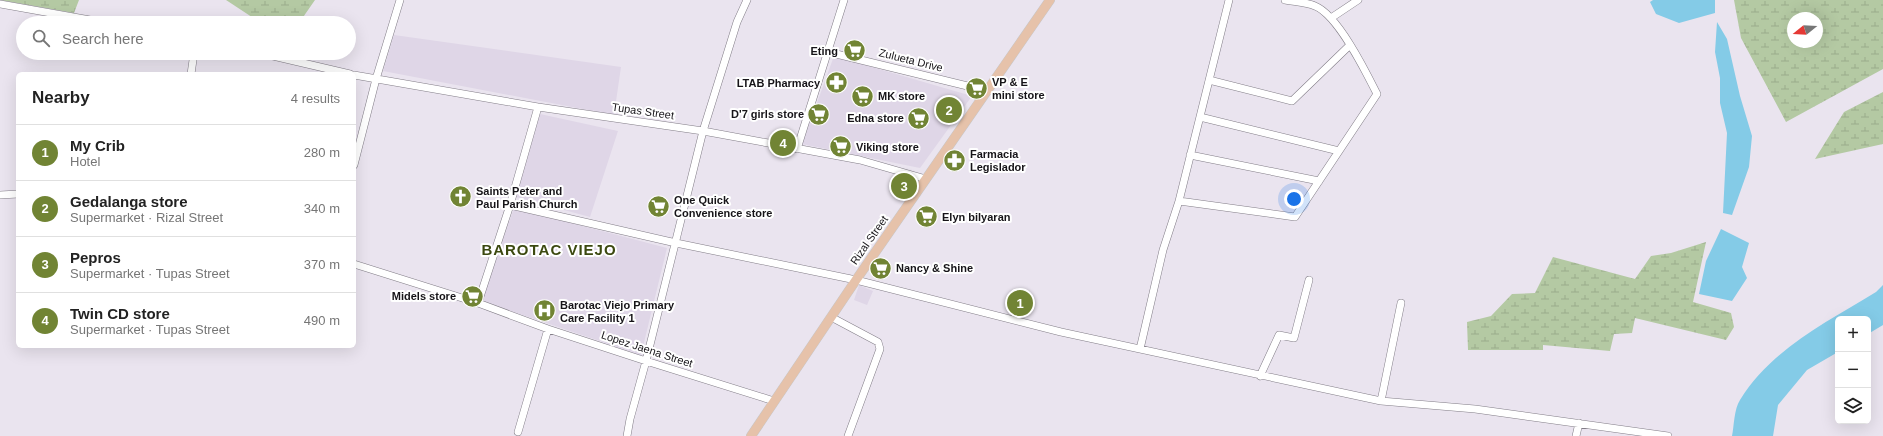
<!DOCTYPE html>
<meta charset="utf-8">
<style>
:root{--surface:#fff;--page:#f6f6f6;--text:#222;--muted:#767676;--line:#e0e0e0;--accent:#718434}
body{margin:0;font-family:Helvetica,sans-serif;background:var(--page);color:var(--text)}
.controls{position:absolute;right:12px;bottom:12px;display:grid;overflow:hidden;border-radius:6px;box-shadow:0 4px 16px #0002}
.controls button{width:36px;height:36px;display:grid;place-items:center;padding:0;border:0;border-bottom:1px solid var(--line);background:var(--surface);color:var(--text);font:20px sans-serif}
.compass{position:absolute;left:1787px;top:12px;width:36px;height:36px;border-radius:50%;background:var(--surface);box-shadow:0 4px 16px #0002;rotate:252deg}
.you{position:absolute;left:1294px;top:199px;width:14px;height:14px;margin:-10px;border:3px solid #fff;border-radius:50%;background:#1a73e8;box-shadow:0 0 0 6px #1a73e833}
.badge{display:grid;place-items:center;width:26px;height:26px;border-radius:50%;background:var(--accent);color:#fff;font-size:13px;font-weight:700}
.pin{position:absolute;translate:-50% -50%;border:2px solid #fff;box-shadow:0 1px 4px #0006}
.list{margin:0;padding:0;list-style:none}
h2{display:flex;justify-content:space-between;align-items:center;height:52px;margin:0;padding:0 16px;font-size:17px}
h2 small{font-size:13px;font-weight:400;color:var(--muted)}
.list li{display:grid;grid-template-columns:26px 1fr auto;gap:12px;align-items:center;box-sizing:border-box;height:56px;padding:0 16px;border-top:1px solid var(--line)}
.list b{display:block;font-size:15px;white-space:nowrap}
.list p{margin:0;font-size:13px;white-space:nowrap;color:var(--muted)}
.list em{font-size:13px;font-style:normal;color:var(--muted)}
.icon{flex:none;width:22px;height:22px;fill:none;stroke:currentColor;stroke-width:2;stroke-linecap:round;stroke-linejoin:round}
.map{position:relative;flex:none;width:1883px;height:436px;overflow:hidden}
.search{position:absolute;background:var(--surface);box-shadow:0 4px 16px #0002;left:16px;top:16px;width:340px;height:44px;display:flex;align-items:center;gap:10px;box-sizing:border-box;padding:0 14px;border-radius:22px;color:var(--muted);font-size:15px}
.panel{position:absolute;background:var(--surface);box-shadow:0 4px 16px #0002;left:16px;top:72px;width:340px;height:276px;border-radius:6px}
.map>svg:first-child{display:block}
</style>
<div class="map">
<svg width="1883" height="436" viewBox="0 0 1883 436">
<defs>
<pattern id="wetland-marsh" width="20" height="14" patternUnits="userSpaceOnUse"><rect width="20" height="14" fill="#b4c9a3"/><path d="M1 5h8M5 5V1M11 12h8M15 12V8" fill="none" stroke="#9aac8c"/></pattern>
</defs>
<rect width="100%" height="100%" fill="#eae4ef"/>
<path fill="#dfd6e7" d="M394,35l227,32 -7,48 -231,-44z
M834,56l138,40 -52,72 -118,-24z
M540,114l78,17 -28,86 -74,-20z
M514,208l153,40 -26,107 -160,-54z
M859,285l14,6 -6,14 -13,-5z"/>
<path fill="url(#wetland-marsh)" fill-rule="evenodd" d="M0,0h79l-5,13z
M226,0h89l-16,23h-38z
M1734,0h149v69l-97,53 -45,-84zM1793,18h24v24h-24z
M1883,92v52l-68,15 29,-47z
M1706,242l-13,60 38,11 3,14 -8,13 -91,-22 -3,15 -18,1 -4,17 -67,-6v5h-75l-1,-28 24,-6 21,-22 23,-1 18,-36 82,22 16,-23 20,-3z"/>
<path fill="#84cbe7" d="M1653,0h62v13l-36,10 -23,-9 -6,-12z
M1717,22l10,17 13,57 12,40 -3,31 -17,48 -9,-2 4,-80 -7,-30v-25l-5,-26z
M1721,229l28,14 -7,24 5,11 -15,23 -33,-7 7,-33z
M1883,285v40l-15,9v-15h-30v33l-31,18 -29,35 -5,31h-41c2,-10 2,-27 8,-36 31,-51 87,-78 136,-108z"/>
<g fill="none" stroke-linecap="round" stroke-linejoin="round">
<defs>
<path id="minor" d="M0,4l107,19
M1331,18l27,-18
M828,52l160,39
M260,53l90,21
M191,74l3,-21
M354,75l184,32 165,24 157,29 66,19
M1209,80l83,21 58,-56
M1200,117l139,34
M797,149l47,-149
M1190,155l129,26
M354,165l22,-86 24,-79
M0,195l18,-1
M1179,201l116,16 82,-123c-11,-22 -39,-79 -62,-88 -9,-4 -20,-4 -30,-6
M510,205l166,38 180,37 205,52 320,69 94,8 193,27
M354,264l124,39 70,26 98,32 128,40
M478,303l32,-98 28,-98
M831,317l47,25 2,7 -32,87
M1140,349l23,-99 16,-49 50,-201
M1260,376l19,-41 15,3 15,-58
M1381,401l20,-98
M518,432l30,-103
M627,436l3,-17 16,-58 57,-230 34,-109 10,-22
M1576,436l3,-13"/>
<path id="major" d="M751,436l105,-156 194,-280"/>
</defs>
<use href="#minor" stroke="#827d87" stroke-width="8"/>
<use href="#major" stroke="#c7c7c8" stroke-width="10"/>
<use href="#minor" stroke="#fff" stroke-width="7"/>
<use href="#major" stroke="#e6c2aa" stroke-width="9"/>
</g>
<defs>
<symbol id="supermarket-disc" viewBox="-11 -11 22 22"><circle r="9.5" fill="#718434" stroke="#fff"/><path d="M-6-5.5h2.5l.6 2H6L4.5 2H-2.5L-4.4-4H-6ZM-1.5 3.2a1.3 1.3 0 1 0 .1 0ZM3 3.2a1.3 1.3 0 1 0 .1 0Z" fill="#fff"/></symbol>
<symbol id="pharmacy-disc" viewBox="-11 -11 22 22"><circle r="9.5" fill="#718434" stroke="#fff"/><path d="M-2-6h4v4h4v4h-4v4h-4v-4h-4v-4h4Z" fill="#fff"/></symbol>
<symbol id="church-disc" viewBox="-11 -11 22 22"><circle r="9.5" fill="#718434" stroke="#fff"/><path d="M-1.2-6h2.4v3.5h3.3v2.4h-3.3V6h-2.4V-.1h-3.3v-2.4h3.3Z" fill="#fff"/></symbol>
<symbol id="hospital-disc" viewBox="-11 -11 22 22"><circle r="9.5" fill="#718434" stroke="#fff"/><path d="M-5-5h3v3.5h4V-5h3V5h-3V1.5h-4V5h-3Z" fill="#fff"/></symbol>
</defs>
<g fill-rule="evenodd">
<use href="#supermarket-disc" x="842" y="38" width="25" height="25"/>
<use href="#pharmacy-disc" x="824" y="70" width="25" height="25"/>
<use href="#supermarket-disc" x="964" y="76" width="25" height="25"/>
<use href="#supermarket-disc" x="850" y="84" width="25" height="25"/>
<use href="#supermarket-disc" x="806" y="102" width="25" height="25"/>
<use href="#supermarket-disc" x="906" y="106" width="25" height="25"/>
<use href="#supermarket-disc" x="828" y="134" width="25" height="25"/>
<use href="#pharmacy-disc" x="942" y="148" width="25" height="25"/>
<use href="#church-disc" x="448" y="184" width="25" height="25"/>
<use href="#supermarket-disc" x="646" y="194" width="25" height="25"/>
<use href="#supermarket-disc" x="914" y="204" width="25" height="25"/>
<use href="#supermarket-disc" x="868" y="256" width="25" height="25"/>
<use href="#supermarket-disc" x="460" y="284" width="25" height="25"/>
<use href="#hospital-disc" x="532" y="298" width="25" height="25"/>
</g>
<g text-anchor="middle" stroke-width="4" stroke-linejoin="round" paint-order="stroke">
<g font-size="11" font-weight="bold" fill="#161418" stroke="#fff" text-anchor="start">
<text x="838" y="55" text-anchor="end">Eting</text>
<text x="992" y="86">VP &amp; E<tspan x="992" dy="13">mini store</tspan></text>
<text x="820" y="87" text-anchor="end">LTAB Pharmacy</text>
<text x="878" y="100">MK store</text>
<text x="804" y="118" text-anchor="end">D'7 girls store</text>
<text x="904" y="122" text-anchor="end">Edna store</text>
<text x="856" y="151">Viking store</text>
<text x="970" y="158">Farmacia<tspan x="970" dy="13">Legislador</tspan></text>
<text x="476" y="195">Saints Peter and<tspan x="476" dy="13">Paul Parish Church</tspan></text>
<text x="674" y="204">One Quick<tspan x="674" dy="13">Convenience store</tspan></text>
<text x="942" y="221">Elyn bilyaran</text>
<text x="896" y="272">Nancy &amp; Shine</text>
<text x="456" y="300" text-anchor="end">Midels store</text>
<text x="560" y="309">Barotac Viejo Primary<tspan x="560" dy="13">Care Facility 1</tspan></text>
</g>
<g font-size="11" fill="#161418" stroke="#fff">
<text transform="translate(911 60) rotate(14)" y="4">Zulueta Drive</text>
<text transform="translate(643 111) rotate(8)" y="4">Tupas Street</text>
<text transform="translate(869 240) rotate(-55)" y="4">Rizal Street</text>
<text transform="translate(647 349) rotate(18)" y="4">Lopez Jaena Street</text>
</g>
<g font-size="15" font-weight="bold" letter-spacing="1" fill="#3c4910" stroke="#fff">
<text x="549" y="255">BAROTAC VIEJO</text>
</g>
</g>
</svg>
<div class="controls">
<button>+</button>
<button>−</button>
<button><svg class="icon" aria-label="layers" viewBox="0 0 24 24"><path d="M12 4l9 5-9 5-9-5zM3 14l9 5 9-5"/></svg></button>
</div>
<svg class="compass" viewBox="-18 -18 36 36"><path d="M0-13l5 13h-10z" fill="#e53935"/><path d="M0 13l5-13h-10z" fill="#767676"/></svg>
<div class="you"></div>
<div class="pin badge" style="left:1020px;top:303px">1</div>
<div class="pin badge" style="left:949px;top:110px">2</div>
<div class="pin badge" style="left:904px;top:186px">3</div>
<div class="pin badge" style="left:783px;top:143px">4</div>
<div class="search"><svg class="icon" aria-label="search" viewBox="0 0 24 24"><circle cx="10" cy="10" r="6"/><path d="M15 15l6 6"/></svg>Search here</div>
<section class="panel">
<h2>Nearby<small>4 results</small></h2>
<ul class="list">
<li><span class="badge">1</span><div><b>My Crib</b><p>Hotel</p></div><em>280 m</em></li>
<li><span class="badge">2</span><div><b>Gedalanga store</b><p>Supermarket · Rizal Street</p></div><em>340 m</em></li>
<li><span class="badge">3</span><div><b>Pepros</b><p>Supermarket · Tupas Street</p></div><em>370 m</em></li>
<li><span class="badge">4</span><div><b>Twin CD store</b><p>Supermarket · Tupas Street</p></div><em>490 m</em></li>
</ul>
</section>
</div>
